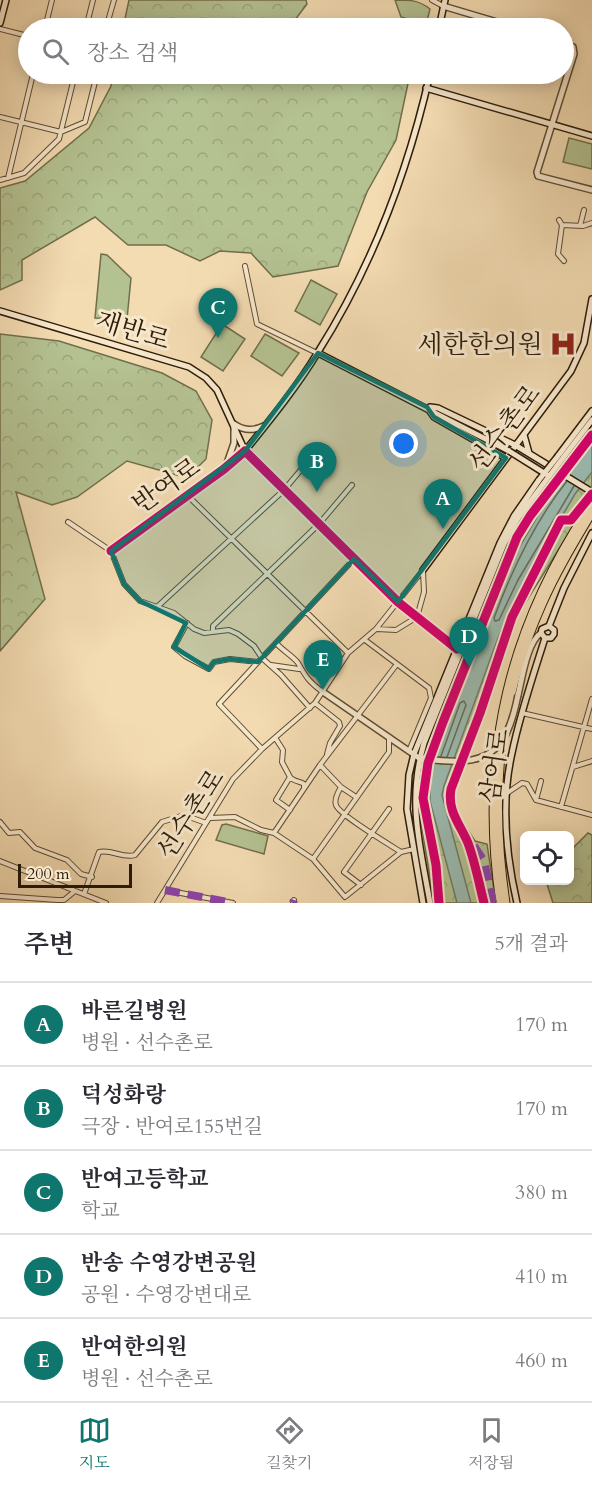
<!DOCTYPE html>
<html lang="ko">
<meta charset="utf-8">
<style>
:root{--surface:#fff;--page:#f7f7f7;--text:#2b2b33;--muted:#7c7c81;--line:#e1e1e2;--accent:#0f766e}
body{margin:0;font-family:Cardo,"Noto Serif KR",serif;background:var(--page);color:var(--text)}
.controls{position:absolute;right:18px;bottom:18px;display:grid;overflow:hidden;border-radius:9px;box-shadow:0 3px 15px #0003}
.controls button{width:54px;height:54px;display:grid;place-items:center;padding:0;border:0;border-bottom:2px solid var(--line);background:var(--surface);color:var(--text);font:30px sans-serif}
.scale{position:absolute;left:18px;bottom:15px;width:114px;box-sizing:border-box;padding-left:6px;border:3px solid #2e1c08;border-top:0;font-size:16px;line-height:21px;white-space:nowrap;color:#2e1c08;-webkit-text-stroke:4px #f7e8cd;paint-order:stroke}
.you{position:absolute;left:404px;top:444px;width:21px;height:21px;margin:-15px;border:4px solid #fff;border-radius:50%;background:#1a73e8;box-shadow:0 0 0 9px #1a73e833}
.badge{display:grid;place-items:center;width:39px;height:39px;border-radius:50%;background:var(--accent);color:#fff;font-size:20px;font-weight:700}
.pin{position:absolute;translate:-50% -50px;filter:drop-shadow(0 2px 3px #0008)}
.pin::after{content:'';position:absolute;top:32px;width:21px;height:18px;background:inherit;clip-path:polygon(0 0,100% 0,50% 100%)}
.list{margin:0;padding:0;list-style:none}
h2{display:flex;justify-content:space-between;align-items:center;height:78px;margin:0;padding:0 24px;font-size:26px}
h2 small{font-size:20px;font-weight:400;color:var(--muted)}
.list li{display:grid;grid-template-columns:39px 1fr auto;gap:18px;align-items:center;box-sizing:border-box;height:84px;padding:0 24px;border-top:2px solid var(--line)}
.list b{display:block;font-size:22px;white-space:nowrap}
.list p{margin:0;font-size:20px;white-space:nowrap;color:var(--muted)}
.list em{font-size:20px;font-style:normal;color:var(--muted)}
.icon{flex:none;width:33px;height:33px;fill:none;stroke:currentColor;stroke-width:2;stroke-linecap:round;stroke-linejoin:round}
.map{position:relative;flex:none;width:592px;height:903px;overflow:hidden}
.search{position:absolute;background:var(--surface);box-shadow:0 3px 15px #0003;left:18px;right:18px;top:18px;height:66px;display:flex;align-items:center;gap:15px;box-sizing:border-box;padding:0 21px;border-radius:33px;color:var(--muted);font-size:22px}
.sheet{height:498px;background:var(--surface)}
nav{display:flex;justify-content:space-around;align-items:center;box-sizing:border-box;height:84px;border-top:2px solid var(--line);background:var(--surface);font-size:16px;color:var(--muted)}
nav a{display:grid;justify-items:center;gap:3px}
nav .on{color:var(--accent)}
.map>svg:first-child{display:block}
</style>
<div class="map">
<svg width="592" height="903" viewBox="0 0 592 903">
<defs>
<pattern id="forest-crowns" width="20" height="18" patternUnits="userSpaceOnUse" patternTransform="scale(1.5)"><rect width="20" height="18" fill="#b4c191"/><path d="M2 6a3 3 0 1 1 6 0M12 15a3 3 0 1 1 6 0" fill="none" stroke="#9ba57c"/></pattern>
</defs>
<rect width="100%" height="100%" fill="#f3dbb2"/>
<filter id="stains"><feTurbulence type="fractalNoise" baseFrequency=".00333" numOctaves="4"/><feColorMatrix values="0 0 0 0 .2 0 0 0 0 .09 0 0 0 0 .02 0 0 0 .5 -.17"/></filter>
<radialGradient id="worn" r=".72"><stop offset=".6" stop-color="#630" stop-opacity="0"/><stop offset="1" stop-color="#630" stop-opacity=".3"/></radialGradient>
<path fill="url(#forest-crowns)" stroke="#716e4c" stroke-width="1.5" d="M129,0h177l1,4 -16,21v3h-168z
M113,74h297l-14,66 -29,52 -29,74 -65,11 -22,-24 -31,-2 -20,10 -34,-16h-38l-33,-28 -73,43v20l-22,10v-102l25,-7 64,-53 22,-42z
M0,334l59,7 103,32 34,18 16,29 -6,39 -19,19 -60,-17 -50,36 -25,8 -36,-13 29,107 -45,52z
M592,430v66l-73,117 -15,34 -51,148 1,14 21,32 12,3 9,59h-62l-14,-87 2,-49 88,-225 16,-28z
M588,833l4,2v68h-39l-7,-22 24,-1v-29z"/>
<path fill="#b4c191" stroke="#716e4c" stroke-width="1.5" d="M395,0c15,0 24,0 35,9l-4,16 -25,-8z
M569,138l23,6v25l-29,-7z
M101,254l6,1 24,23 -4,41 -32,-1z
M311,280l26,14 -17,31 -25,-14z
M222,324l23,15 -22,32 -22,-14z
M265,334l34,19 -17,23 -31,-20z
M226,824l42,12 -4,18 -48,-14 6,-15z"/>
<path fill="#9bbbb0" stroke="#6f7b6d" stroke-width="1.5" d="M592,440v32l-17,22 -52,89 -25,55 -54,148 -2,9 29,108h-14l-27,-102v-24l6,-23 59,-156 19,-42 42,-71z"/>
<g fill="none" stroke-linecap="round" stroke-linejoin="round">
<path stroke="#646c5c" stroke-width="1.5" d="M567,481c-31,39 -56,91 -73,137l1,3 4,-1 19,-40 56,-94
M441,756l19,-53 4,-2 2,4 -19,52"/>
<defs>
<path id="minor" d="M432,0l11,6
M45,28l7,-28
M86,28l7,-28
M106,28l8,-28
M0,29l28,7
M0,117l61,15
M61,132l24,-10 12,-48
M8,178l25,-104
M0,180l24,-7 35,-34 16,-65
M559,220l3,5 21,1 9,-3
M562,225l-4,29 6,7
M580,226l4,-16
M245,266l12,58 60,29
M245,451l153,151 59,47
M188,496l160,157
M68,522l43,29 13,33 16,17 34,12 20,16 10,4 25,-3 9,4 16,12 8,12 19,17 29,33
M157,607l127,-117 26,-31
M187,623l-13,24 11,9 24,13 5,-7 16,-3 28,3
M377,629l19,1 21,-13 7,-25 -1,-21
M213,631v-5l106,-102 33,-39
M365,640l64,48 2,10 -22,53
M276,643c5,6 19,15 22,20 8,14 11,19 25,29
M271,665l28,4
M315,703l24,19 1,4 -10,17 -3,11
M522,713l70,16
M276,739l7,11 -1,12 8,15
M262,749l-43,-45 135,-145
M320,765l21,22 15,10
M573,767l19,-6
M290,777c4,5 10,4 14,7v4
M341,787c-3,5 -7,13 -5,18 2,9 54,40 65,47
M507,793l15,-10 5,1 9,16 56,15
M536,800l5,-19
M561,807l31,-108
M290,810l-14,-10 14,-23
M210,818l25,-1 26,13 13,3 39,26 32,38 56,-45 13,-3
M0,822l9,11 11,-1 15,16 32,12 14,14 11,3
M274,833l46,-68 77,-101
M313,859l76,-107v-15
M0,861l106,42
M361,885l-17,-13 45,-63
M165,890l68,13
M84,894l15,-42c13,-3 24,7 36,3l27,-33 22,-7 22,8
M0,896l57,4h7l11,-9
M157,903l76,-124 29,-30 53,-46 33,-50 28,-24 47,-59
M293,903l1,-3"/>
<path id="tertiary" d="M443,6l74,22
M564,43l9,4 1,7 -37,118 1,4 54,14
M234,424c10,7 19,7 30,2
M226,466l8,-23v-17
M111,551l113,-82 21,-18
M323,692l96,66h5
M518,695c4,-16 9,-53 23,-62"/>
<path id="secondary" d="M0,23l6,-23
M439,28l6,-28
M426,88l166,48
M0,311l189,56 17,11 11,12 28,61c25,-31 52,-64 73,-99 53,-84 90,-181 112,-278
M318,353l191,98
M430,407l8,1 77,37 77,47
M429,410l5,7 72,41
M524,435l5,18
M558,456l34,-45
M563,458l29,-38
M423,570l148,-199 13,-28 8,-44
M549,626l15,-38 28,-55
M545,638h6l3,-4v-4l-5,-4
M545,638l-4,-5 1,-4 7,-3
M423,903l-16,-94 2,-34 5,-21 86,-211 14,-27 25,-36
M430,903c-10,-57 -23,-102 -6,-160l80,-199 14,-26 26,-35
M517,903c-11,-48 -16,-102 -5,-150 8,-39 21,-77 33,-115"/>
<path id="trunk" d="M500,903c-22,-148 8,-276 92,-400
M506,903c-16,-107 -8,-199 36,-298 14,-32 32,-62 50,-92"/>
</defs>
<use href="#minor" stroke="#5f4c32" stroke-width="6"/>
<use href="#tertiary" stroke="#5f4c32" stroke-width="8"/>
<use href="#secondary" stroke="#2e1c08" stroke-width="8"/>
<use href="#trunk" stroke="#2e1c08" stroke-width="9"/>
<use href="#minor" stroke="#f7e8cd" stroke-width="4"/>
<use href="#tertiary" stroke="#f7e8cd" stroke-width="5"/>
<use href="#secondary" stroke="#f7e8cd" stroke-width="5"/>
<use href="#trunk" stroke="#f3dbb2" stroke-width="7"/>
<defs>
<path id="tertiary-bridge" d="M426,759c61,8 80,-4 92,-64"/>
<path id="secondary-bridge" d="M509,451l40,25
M539,480l19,-24
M544,483l19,-25"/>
</defs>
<use href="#tertiary-bridge" stroke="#5f4c32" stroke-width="8" stroke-linecap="butt"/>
<use href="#secondary-bridge" stroke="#2e1c08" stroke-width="8" stroke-linecap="butt"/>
<use href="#tertiary-bridge" stroke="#f7e8cd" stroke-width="5"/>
<use href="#secondary-bridge" stroke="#f7e8cd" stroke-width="5"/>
<path stroke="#8e44ad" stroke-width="8" stroke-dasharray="15 8" stroke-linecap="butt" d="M474,846l10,15 9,42
M165,890l68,13
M293,903l1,-3"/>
<defs>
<path id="cycleway" d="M111,551l113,-82 21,-18 153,151 59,47
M439,903l-3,-38 -13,-67 5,-35 15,-41 74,-185 13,-21 62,-81
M484,903c-5,-20 -9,-41 -16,-60 -8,-19 -21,-32 -17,-54l29,-76 32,-96 49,-97h10l21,-26"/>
</defs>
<use href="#cycleway" stroke="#f7e8cd" stroke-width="13"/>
<use href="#cycleway" stroke="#d6006c" stroke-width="9"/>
</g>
<path fill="#0f766e" fill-opacity="0.2" stroke="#0f766e" stroke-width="4.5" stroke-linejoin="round" d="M318,353l109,54 7,10 72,41 -108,144 -44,-43 -96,103 -28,-3 -16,3 -5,7 -35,-22 12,-24 -46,-22 -16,-17 -13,-33 134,-100z"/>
<defs>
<symbol id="hospital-bare" viewBox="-9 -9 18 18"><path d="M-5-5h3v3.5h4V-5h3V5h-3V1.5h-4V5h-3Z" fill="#8f2418" stroke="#f7e8cd" stroke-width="2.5" paint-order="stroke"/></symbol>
</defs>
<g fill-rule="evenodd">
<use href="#hospital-bare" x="544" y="325" width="38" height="38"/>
</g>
<g text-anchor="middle" stroke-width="6" stroke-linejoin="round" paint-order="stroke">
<g font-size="26" fill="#2e1c08" stroke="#f7e8cd">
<text transform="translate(133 330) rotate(17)" y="9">재반로</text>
<text transform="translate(504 428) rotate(-53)" y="9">선수촌로</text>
<text transform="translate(166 485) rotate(-35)" y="9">반여로</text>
<text transform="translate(494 766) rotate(-82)" y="9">삼어로</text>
<text transform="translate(190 814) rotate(-57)" y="9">선수촌로</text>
</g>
<g font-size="26" fill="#2e1c08" stroke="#f7e8cd" text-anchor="end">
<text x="543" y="353">세한한의원</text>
</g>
</g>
<rect width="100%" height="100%" filter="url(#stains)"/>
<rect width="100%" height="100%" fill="url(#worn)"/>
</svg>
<div class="controls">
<button><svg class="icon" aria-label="locate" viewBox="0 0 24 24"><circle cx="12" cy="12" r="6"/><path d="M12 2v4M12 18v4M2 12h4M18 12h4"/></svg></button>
</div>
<div class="scale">200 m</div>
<div class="you"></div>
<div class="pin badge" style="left:443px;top:529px">A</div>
<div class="pin badge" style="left:317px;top:492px">B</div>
<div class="pin badge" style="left:218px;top:338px">C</div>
<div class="pin badge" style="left:469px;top:667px">D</div>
<div class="pin badge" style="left:323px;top:690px">E</div>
<div class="search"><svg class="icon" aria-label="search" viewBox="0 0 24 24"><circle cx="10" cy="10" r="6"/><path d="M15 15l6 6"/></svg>장소 검색</div>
</div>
<section class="sheet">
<h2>주변<small>5개 결과</small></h2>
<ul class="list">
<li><span class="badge">A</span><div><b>바른길병원</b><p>병원 · 선수촌로</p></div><em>170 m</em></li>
<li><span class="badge">B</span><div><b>덕성화랑</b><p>극장 · 반여로155번길</p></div><em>170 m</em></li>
<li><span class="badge">C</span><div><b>반여고등학교</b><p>학교</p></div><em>380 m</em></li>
<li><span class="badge">D</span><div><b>반송 수영강변공원</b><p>공원 · 수영강변대로</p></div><em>410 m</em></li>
<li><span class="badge">E</span><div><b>반여한의원</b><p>병원 · 선수촌로</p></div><em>460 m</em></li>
</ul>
</section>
<nav>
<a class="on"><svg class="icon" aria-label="map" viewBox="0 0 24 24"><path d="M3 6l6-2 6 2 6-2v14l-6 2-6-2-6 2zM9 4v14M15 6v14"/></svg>지도</a>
<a><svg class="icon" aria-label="directions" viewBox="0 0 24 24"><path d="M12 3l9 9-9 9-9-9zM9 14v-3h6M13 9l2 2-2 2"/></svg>길찾기</a>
<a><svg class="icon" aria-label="saved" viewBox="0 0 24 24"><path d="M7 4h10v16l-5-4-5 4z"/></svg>저장됨</a>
</nav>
